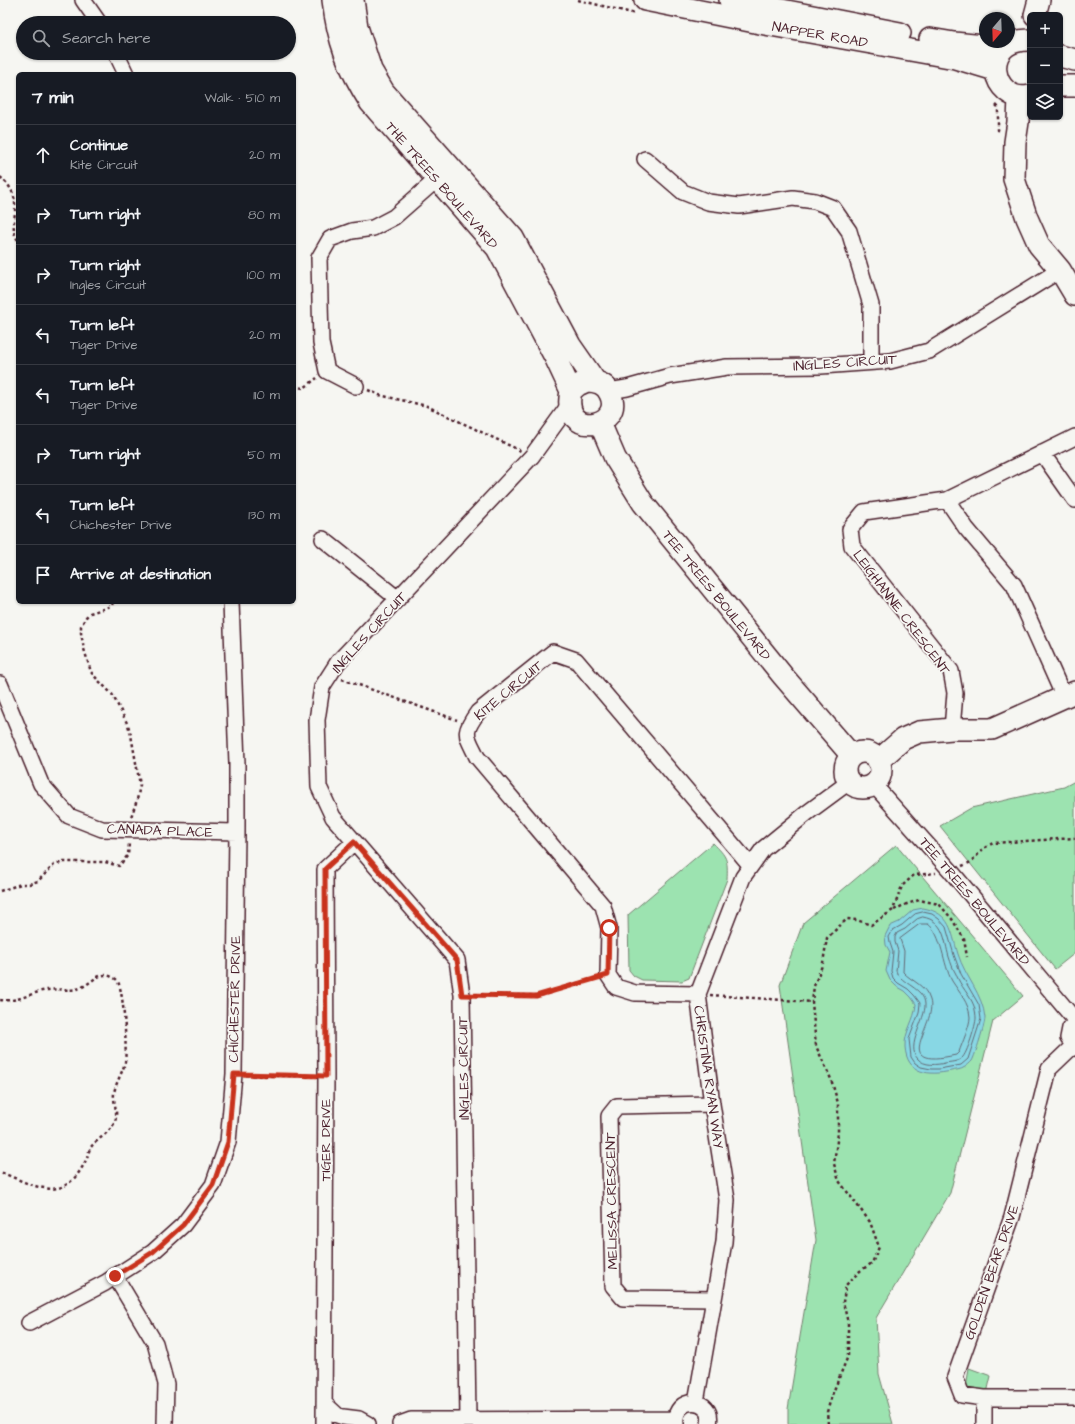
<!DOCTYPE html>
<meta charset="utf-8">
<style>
:root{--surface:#171b24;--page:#20242c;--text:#f1f3f6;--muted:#9ea1a6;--line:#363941}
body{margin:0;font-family:"Architects Daughter",sans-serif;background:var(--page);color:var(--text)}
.controls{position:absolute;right:12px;top:12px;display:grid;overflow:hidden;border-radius:6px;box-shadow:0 1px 3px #0004}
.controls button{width:36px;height:36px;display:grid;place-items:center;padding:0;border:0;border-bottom:1px solid var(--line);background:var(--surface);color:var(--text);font:20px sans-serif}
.compass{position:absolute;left:979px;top:12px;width:36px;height:36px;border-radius:50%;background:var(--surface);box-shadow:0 1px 3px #0004;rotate:199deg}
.stop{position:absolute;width:12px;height:12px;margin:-9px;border:3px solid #c8321e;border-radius:50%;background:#fff}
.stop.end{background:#c8321e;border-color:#fff;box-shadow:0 1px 4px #0008}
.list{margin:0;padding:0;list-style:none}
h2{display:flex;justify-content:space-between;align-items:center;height:52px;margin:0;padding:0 16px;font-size:17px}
h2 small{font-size:13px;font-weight:400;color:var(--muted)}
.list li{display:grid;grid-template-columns:26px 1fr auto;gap:12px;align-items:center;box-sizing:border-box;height:60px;padding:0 16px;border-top:1px solid var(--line)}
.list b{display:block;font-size:15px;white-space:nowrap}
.list p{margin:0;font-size:13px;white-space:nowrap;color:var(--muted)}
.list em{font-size:13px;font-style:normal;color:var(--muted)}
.icon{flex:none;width:22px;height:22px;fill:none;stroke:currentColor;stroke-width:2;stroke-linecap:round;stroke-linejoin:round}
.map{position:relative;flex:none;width:1075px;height:1424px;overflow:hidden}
.search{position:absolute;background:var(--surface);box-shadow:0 1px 3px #0004;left:16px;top:16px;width:280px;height:44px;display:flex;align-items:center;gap:10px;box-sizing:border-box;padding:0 14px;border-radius:22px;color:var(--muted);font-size:15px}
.panel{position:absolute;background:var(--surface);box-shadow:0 1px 3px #0004;left:16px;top:72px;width:280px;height:532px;border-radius:6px}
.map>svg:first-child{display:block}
</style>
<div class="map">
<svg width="1075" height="1424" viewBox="0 0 1075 1424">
<rect width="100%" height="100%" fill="#f6f6f2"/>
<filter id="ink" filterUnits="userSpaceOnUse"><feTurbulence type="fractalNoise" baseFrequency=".025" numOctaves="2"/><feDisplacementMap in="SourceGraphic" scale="8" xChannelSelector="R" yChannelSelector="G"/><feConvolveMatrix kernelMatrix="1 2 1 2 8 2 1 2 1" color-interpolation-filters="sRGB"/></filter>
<g filter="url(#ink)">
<path fill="#9ce3b0" stroke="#73816e" d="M1075,781v172l-20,16 -115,-143 31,-18 93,-21z
M713,843c14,14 15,16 14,36l-38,99 -7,3 -40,-1 -8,-4 -5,-6 -1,-55z
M896,845l127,151 -30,25 -43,172 -74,125 3,56 14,50h-105v-15l28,-169 -36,-255 23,-62z
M969,1368l22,8 -4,17 -15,-2 -6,-3z"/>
<path fill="#88d7e4" stroke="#6f8d9a" d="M923,908c28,5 28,23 35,46 7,23 25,40 27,64 0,6 -10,38 -13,43 -2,2 -5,5 -7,6 -4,3 -10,3 -14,4 -22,5 -44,3 -46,-24 -1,-15 10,-27 11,-43l-5,-7 -6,-6 -9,-5 -6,-6 -4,-9 4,-19 -4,-7 -1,-9 5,-10 9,-4 14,-12z"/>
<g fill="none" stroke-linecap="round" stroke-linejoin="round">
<path stroke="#636975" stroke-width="1" d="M923,912l9,2 7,5 7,8 8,28 7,19 18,31 2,14 -13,40 -7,6 -22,4h-8l-10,-2 -6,-4 -4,-6 -2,-18 10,-26 1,-10 -6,-8 -6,-6 -10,-6 -5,-5 -2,-7 2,-19 -3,-9 -1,-6 4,-7 9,-5 13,-11z
M923,917c22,4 21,23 26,40 2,6 4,12 7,17 4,12 14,21 18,32 1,3 2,9 2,12 0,7 -9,36 -14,40 -4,4 -12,4 -17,5 -8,2 -21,3 -27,-4 -13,-13 8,-39 7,-55 -1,-16 -24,-20 -29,-33l2,-20 -3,-9v-5l2,-4 8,-4 12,-10z
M920,924h8c14,10 15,41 24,57 7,11 17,22 18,36 0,9 -8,26 -11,35l-3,3c-69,15 -18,-30 -26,-55 -4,-15 -19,-19 -27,-28l1,-21 -4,-12z"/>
<defs>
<path id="street" d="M83,0l16,23
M116,53l10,21
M645,159l38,33 25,10 31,4 54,-8 22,3 18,7 16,23 22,74v57
M356,386l-29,-15 -6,-28 -2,-85 11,-19 22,-8 21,-3 21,-11 50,-44
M609,391l18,-3 43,-12 57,-9 94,-1 69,-5 39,-10 131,-81
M1042,453l33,47
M947,500l19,28 48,57 50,112
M323,539l75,60
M0,684l41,100 28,32 33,13 135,3
M952,729l3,-36 -4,-22 -99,-125 -2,-17 14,-17 83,-12 128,-63
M874,785l76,85 125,150
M698,994l-63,-1 -19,-6 -8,-12 1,-47 -6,-22 -126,-149c-11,-23 -15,-23 1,-45l75,-60 23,8 175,206
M1075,1022l-5,6 -2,10 7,10
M1073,1046l-24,23 -37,148 -57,160 7,18 22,3h91
M712,1104l-95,2 -8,10 4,170 10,12 91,1
M115,1276l40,67 11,41 -1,40
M29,1323l76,-40 48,-31 30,-27 30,-40 15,-43 6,-68 3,-242v-68l-6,-162
M696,1402l28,-160 3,-42 -15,-96 -14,-110 45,-117 20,-28 44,-36 42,-31
M324,1403l13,12 6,2 16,2 9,5
M468,1419l-6,-424 -5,-35 -124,-143 -14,-30 -2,-67 5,-33 16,-25 194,-206 37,-51
M324,1424l2,-348 -1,-207 29,-27
M400,1424l11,-4 264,-1
M676,1424c-4,-29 39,-28 33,0
M984,1424v-26"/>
<path id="secondary" d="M333,0c5,41 15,67 37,102l127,146 58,109 16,34
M353,0l4,27 14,43 13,22 129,146 57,107 25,36
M645,0l120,24 190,34 40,12
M730,0l170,33
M1035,15l4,-15
M930,39l24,4 49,5
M1030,40c-53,-1 -38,65 0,56
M1060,56l15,4
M1060,86h15
M1019,97l-1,25 -3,20 -1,37 13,39 12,27 21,25 15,25
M587,381c10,0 19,3 23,13 16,33 -50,47 -39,-3l7,-6z
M600,423l15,35 28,45 140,173 69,80
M845 770a18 18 0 1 1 36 0a18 18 0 1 1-36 0Z
M878,761l25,-22 16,-7 33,-3h40l83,-37"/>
</defs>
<use href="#street" stroke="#4a1f2b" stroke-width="18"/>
<use href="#secondary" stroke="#4a1f2b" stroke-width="24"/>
<path stroke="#4a1f2b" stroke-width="2.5" stroke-dasharray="3 3" stroke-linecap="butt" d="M578,0l58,14
M996,105l2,2v23l3,2
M0,177c29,23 5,48 18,63
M294,387l10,1 13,-10
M368,390l11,5 48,11 94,45
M113,602l-1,3 -6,3 -16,5 -4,4 -5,9v7l3,16 7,23 6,7 15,15 16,31 3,10 9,50 -3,15 -6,17
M342,679l115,41
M962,866l9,-4 13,-14 9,-5 82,-5
M0,891l21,-7h8l9,-3 16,-16 10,-3h41l14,4 9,-11 1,-12
M894,910l10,-5 15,-5 20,4 13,15 12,20 3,18
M475,995l62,1 59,-18
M710,995l102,7
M0,1000c20,2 29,-7 47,-10 11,-2 22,2 33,-2 11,-4 19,-18 32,-11 2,1 4,2 5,3 7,9 10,70 8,82 -2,10 -9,20 -11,31 -1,8 3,16 2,24 -1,13 -18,21 -25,30 -2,3 -3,8 -4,11 -6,13 -15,27 -29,30 -18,4 -41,-10 -58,-16
M246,1075l67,1
M828,1424l-1,-12 5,-17 16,-39v-33l-5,-21 3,-17 14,-14 12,-8 7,-16 -9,-25 -31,-41 -5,-17 4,-31v-30l-7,-24 -15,-33 -4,-44 2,-16 9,-23 4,-25 20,-19 10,1 14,5 22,-15 9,-24 12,-11 22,-2"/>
<use href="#street" stroke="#f6f6f2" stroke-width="15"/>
<use href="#secondary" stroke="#f6f6f2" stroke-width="21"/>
</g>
</g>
<g fill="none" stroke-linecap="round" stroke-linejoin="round" filter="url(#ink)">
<path stroke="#c8321e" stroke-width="5" d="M115,1276l38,-24 30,-27 30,-40 15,-43 6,-68 92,2 -1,-207 29,-27 103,118 5,35 74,1 72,-21 1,-47"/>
</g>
<g text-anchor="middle" stroke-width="3.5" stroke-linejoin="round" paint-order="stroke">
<g font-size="14" fill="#4a1f2b" stroke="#f6f6f2">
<text transform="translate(820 34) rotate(10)" y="5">NAPPER ROAD</text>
<text transform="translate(442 185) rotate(49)" y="5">THE TREES BOULEVARD</text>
<text transform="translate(845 362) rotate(-4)" y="5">INGLES CIRCUIT</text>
<text transform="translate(717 595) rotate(51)" y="5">TEE TREES BOULEVARD</text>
<text transform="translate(902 612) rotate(53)" y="5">LEIGHANNE CRESCENT</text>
<text transform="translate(369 632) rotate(-48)" y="5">INGLES CIRCUIT</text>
<text transform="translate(508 690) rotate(-40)" y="5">KITE CIRCUIT</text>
<text transform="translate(160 830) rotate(2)" y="5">CANADA PLACE</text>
<text transform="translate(975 901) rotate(50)" y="5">TEE TREES BOULEVARD</text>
<text transform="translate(234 999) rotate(-89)" y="5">CHICHESTER DRIVE</text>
<text transform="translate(463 1068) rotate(-91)" y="5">INGLES CIRCUIT</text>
<text transform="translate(709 1077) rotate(82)" y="5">CHRISTINA RYAN WAY</text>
<text transform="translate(325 1140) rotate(-90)" y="5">TIGER DRIVE</text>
<text transform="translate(611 1201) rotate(-91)" y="5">MELISSA CRESCENT</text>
<text transform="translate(991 1272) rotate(-71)" y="5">GOLDEN BEAR DRIVE</text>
</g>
</g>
</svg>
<div class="controls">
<button>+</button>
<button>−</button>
<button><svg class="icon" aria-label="layers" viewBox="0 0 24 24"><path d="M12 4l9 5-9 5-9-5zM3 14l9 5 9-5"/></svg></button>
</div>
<svg class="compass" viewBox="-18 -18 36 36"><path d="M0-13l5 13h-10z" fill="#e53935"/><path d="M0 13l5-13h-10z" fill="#9ea1a6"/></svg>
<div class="stop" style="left:609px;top:928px"></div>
<div class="stop end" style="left:115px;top:1276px"></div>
<div class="search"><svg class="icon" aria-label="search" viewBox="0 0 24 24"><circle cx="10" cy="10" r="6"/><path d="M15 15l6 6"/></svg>Search here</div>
<section class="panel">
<h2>7 min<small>Walk · 510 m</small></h2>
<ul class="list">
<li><svg class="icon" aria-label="ahead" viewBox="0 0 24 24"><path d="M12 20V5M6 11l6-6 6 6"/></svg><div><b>Continue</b><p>Kite Circuit</p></div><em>20 m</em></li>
<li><svg class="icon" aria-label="right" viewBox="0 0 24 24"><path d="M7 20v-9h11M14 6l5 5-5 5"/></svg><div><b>Turn right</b></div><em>80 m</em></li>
<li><svg class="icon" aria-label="right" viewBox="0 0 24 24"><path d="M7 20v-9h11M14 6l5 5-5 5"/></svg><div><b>Turn right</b><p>Ingles Circuit</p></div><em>100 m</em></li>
<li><svg class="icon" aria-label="left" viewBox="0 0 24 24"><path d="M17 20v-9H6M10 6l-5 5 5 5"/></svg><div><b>Turn left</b><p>Tiger Drive</p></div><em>20 m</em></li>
<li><svg class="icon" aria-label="left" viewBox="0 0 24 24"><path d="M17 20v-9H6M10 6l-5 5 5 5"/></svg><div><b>Turn left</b><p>Tiger Drive</p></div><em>110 m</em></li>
<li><svg class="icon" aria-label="right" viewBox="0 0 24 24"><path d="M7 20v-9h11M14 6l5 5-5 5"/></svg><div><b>Turn right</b></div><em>50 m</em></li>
<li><svg class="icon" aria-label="left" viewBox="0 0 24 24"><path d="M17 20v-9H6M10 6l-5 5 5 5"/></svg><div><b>Turn left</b><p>Chichester Drive</p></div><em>130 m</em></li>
<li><svg class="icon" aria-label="arrive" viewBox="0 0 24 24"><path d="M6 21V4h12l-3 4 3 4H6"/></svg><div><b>Arrive at destination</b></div></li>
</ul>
</section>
</div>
